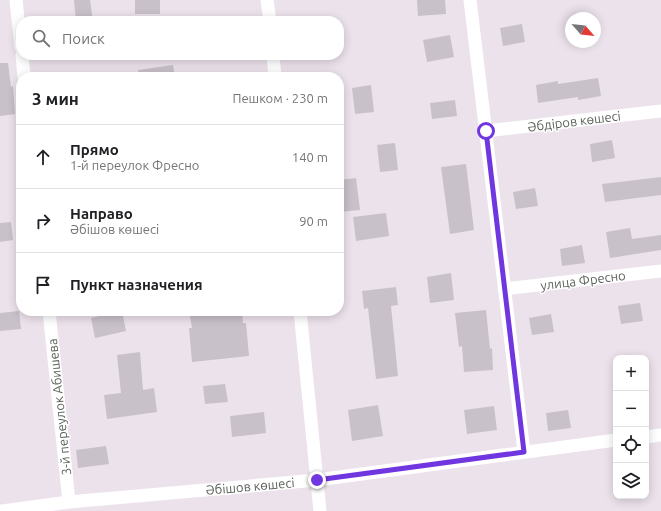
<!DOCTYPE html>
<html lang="ru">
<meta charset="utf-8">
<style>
:root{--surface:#fff;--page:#f6f6f6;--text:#202124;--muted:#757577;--line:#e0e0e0}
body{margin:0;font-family:Ubuntu,sans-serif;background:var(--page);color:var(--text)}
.controls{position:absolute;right:12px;bottom:12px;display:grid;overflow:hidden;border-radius:8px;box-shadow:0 2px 10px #0003}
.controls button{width:36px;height:36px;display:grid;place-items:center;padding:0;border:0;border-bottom:1px solid var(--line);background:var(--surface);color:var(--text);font:20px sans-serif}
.compass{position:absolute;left:565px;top:12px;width:36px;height:36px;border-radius:50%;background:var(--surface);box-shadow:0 2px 10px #0003;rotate:117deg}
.stop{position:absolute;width:12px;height:12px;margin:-9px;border:3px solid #7036df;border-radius:50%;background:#fff}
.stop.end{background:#7036df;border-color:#fff;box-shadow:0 1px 4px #0008}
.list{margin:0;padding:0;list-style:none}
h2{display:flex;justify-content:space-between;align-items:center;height:52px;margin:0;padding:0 16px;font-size:17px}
h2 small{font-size:13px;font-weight:400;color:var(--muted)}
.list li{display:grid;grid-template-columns:26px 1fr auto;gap:12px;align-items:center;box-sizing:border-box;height:64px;padding:0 16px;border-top:1px solid var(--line)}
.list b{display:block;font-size:15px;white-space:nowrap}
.list p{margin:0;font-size:13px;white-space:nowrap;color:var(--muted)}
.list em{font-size:13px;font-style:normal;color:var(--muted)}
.icon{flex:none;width:22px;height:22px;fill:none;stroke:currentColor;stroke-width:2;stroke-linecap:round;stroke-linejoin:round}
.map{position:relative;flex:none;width:661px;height:511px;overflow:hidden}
.search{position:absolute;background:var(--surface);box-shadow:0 2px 10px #0003;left:16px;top:16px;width:328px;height:44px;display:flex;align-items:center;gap:10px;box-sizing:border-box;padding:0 14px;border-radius:16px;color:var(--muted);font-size:15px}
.panel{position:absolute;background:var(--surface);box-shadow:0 2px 10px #0003;left:16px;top:72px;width:328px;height:244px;border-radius:16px}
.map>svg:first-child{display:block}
</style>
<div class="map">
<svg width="661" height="511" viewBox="0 0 661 511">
<rect width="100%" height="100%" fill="#ece2ec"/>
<path fill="#c9c1ca" d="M74,0h16l3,21h-17z
M135,0h25v14h-25z
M417,0h28l1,14 -28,2z
M522,24l3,18 -22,4 -3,-18z
M450,35l4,22 -27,5 -4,-22z
M0,63h8l3,24 2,-1 2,28 -15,2z
M173,65l2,12h-36l-1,-7z
M598,78l3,18 -23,4v-3l-40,6 -2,-18 22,-4v3z
M371,85l3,27 -19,2 -3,-26z
M455,100l2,16 -25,3 -2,-16z
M612,140l3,18 -23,4 -2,-18z
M395,143l3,27 -18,2 -3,-27z
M466,164l8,66 -24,4 -9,-67z
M661,177v18l-56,7 -3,-18z
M356,178l4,32 -21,2v-32z
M535,188l3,18 -22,3 -3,-17z
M386,213l3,23 -33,5 -3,-24z
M11,222l2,18 -13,2v-19z
M630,228l2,11 29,-4v15l-51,8 -4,-26z
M582,245l3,18 -23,3 -2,-17z
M451,273l3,27 -24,3 -3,-26z
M396,287l2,18 -7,1 7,70 -22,3 -8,-71 -4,1 -2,-18z
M640,303l3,18 -22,3 -3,-18z
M486,310l4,39 2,-1 1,22 -29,2 -2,-26 -3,1 -4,-34z
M19,311l2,18 -21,2v-18z
M122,311l4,20 -31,7 -4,-20z
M189,311h53l1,12h3l3,33 -57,6 -3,-34h3z
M551,314l3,18 -22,3 -3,-17z
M140,352l3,38 11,-2 3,24 -50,7 -3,-24 17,-2 -4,-38z
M225,384l3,18 -23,2 -2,-18z
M378,405l5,31 -31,5 -4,-31z
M494,406l3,24 -30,4 -3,-24z
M568,410l3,18 -23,3 -2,-18z
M264,412l2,21 -34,4 -2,-21z
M106,446l3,18 -31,4 -2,-18z"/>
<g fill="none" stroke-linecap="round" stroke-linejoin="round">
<path stroke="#fff" stroke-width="13" d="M16,0l5,47
M267,0l3,21
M470,0l54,452
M22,55l2,22
M273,55l2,22
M486,131l175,-20
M504,289l157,-18
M49,311l20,191
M300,311l20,200
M646,437l15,-2
M2,511l67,-9 248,-22 299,-40"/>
</g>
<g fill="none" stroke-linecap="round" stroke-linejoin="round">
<path stroke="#7036df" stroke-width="5" d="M317,480l207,-28 -38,-321"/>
</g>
<g text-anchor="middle" stroke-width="3" stroke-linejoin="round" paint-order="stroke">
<g font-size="13" fill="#5c625a" stroke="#fff">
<text transform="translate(574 121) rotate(-7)" y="5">Әбдіров көшесі</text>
<text transform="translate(583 280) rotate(-7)" y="5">улица Фресно</text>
<text transform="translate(59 407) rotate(-96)" y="5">3-й переулок Абишева</text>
<text transform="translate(250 486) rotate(-5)" y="5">Әбішов көшесі</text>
</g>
</g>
</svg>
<div class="controls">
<button>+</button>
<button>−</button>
<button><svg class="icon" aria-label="locate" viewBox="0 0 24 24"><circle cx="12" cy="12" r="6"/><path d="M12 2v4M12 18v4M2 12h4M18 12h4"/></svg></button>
<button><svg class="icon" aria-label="layers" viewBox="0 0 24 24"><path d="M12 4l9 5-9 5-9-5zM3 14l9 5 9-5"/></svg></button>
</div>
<svg class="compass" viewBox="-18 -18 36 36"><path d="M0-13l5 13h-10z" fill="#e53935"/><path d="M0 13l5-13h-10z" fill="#757577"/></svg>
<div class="stop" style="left:486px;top:131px"></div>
<div class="stop end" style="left:317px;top:480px"></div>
<div class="search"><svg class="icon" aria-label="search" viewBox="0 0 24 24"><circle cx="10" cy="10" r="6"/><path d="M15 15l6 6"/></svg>Поиск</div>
<section class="panel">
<h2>3 мин<small>Пешком · 230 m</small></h2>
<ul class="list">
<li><svg class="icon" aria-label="ahead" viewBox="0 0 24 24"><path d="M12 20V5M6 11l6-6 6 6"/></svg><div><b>Прямо</b><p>1-й переулок Фресно</p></div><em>140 m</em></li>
<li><svg class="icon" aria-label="right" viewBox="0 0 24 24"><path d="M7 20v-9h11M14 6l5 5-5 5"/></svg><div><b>Направо</b><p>Әбішов көшесі</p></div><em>90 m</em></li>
<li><svg class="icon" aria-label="arrive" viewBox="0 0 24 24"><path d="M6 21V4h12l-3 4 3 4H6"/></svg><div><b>Пункт назначения</b></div></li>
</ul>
</section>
</div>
